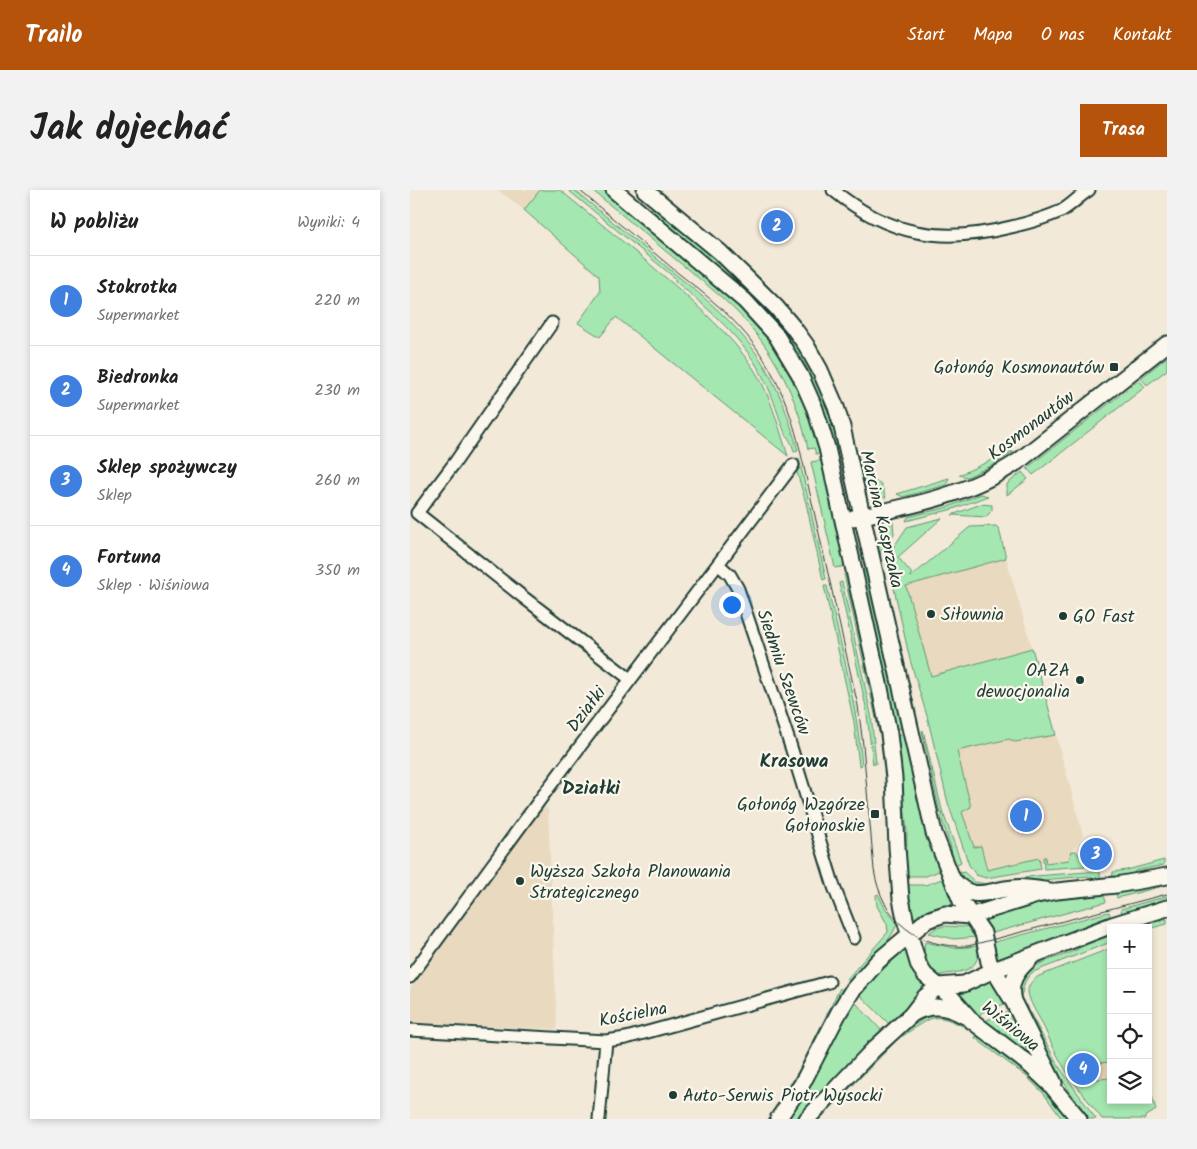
<!DOCTYPE html>
<html lang="pl">
<meta charset="utf-8">
<style>
:root{--surface:#fff;--page:#f2f2f2;--text:#222;--muted:#767676;--line:#e0e0e0;--accent:#b45309}
body{margin:0;font-family:Kalam,sans-serif;background:var(--page);color:var(--text)}
.controls{position:absolute;right:15px;bottom:15px;display:grid;overflow:hidden;border-radius:0px;box-shadow:0 2px 8px #0003}
.controls button{width:45px;height:45px;display:grid;place-items:center;padding:0;border:0;border-bottom:1px solid var(--line);background:var(--surface);color:var(--text);font:25px sans-serif}
.you{position:absolute;left:321px;top:414px;width:18px;height:18px;margin:-12px;border:4px solid #fff;border-radius:50%;background:#1a73e8;box-shadow:0 0 0 8px #1a73e833}
.badge{display:grid;place-items:center;width:32px;height:32px;border-radius:50%;background:var(--accent);color:#fff;font-size:16px;font-weight:700}
.pin{position:absolute;translate:-50% -50%;border:2px solid #fff;box-shadow:0 1px 5px #0006}
.list{margin:0;padding:0;list-style:none}
h2{display:flex;justify-content:space-between;align-items:center;height:65px;margin:0;padding:0 20px;font-size:21px}
h2 small{font-size:16px;font-weight:400;color:var(--muted)}
.list li{display:grid;grid-template-columns:32px 1fr auto;gap:15px;align-items:center;box-sizing:border-box;height:90px;padding:0 20px;border-top:1px solid var(--line)}
.list b{display:block;font-size:19px;white-space:nowrap}
.list p{margin:0;font-size:16px;white-space:nowrap;color:var(--muted)}
.list em{font-size:16px;font-style:normal;color:var(--muted)}
.icon{flex:none;width:28px;height:28px;fill:none;stroke:currentColor;stroke-width:2;stroke-linecap:round;stroke-linejoin:round}
.map{position:relative;flex:none;width:757px;height:929px;overflow:hidden;border-radius:0px}
header{display:flex;align-items:center;gap:30px;box-sizing:border-box;height:70px;padding:0 25px;background:var(--accent);color:#fff}
header strong{font-size:24px}
nav{display:flex;gap:28px;margin-inline-start:auto;font-size:18px}
.intro{display:flex;align-items:center;justify-content:space-between;box-sizing:border-box;height:120px;padding:0 30px}
h1{margin:0;font-size:35px}
.button{padding:12px 22px;border-radius:0px;background:var(--accent);color:#fff;font-size:18px;font-weight:700}
main{display:flex;gap:30px;padding:0 30px}
aside{flex:1;background:var(--surface);border-radius:0px;box-shadow:0 2px 8px #0003}
.map>svg:first-child{display:block}
</style>
<header>
<strong>Trailo</strong>
<nav><a>Start</a><a>Mapa</a><a>O nas</a><a>Kontakt</a></nav>
</header>
<div class="intro"><h1>Jak dojechać</h1><a class="button">Trasa</a></div>
<main>
<aside>
<h2>W pobliżu<small>Wyniki: 4</small></h2>
<ul class="list">
<li><span class="badge" style="background:#3f7fe0">1</span><div><b>Stokrotka</b><p>Supermarket</p></div><em>220 m</em></li>
<li><span class="badge" style="background:#3f7fe0">2</span><div><b>Biedronka</b><p>Supermarket</p></div><em>230 m</em></li>
<li><span class="badge" style="background:#3f7fe0">3</span><div><b>Sklep spożywczy</b><p>Sklep</p></div><em>260 m</em></li>
<li><span class="badge" style="background:#3f7fe0">4</span><div><b>Fortuna</b><p>Sklep · Wiśniowa</p></div><em>350 m</em></li>
</ul>
</aside>
<div class="map">
<svg width="757" height="929" viewBox="0 0 757 929">
<rect width="100%" height="100%" fill="#f3e9d8"/>
<filter id="ink" filterUnits="userSpaceOnUse"><feTurbulence type="fractalNoise" baseFrequency=".02" numOctaves="2"/><feDisplacementMap in="SourceGraphic" scale="10" xChannelSelector="R" yChannelSelector="G"/><feConvolveMatrix kernelMatrix="1 2 1 2 8 2 1 2 1" color-interpolation-filters="sRGB"/></filter>
<g filter="url(#ink)">
<path fill="#e9d9bf" d="M88,0h42l-16,20z
M596,368l26,90 -101,28 -25,-90z
M646,545l27,100 -11,16 -3,9 -82,10 -6,-24 -7,1 -12,-36 -5,-60 52,-12 7,3z
M132,616l6,3 9,220 -147,-6v-34z
M701,871v17l-34,2 -9,-15z"/>
<path fill="#a5e7b1" stroke="#629272" d="M130,0h20c40,33 81,66 120,100 30,28 61,55 81,91 12,24 19,50 27,75l-172,-139 -16,20 -22,-14 22,-31 -1,-16 -75,-66z
M158,0h6c34,28 67,55 100,83 31,25 62,50 84,83 20,29 31,61 40,95l-4,1c-2,-12 -8,-15 -11,-24 -6,-16 -10,-32 -18,-47 -19,-40 -56,-72 -90,-100v-3z
M182,0h12l123,102 47,51 30,55 17,55 -5,1 -2,-6 -6,1c-11,-54 -35,-101 -73,-139 -17,-17 -37,-32 -55,-47 -29,-24 -59,-49 -88,-73z
M258,8c64,54 124,98 162,175 11,23 17,48 25,72h-2l-25,-72z
M245,17l93,78 52,61 24,48 17,54 -8,2 -26,-75 -156,-163 1,-4z
M757,167v13l-20,15 -6,-7z
M729,190l6,7 -112,88 -6,-7z
M598,261l5,1 -20,13 -26,12 -8,-2 37,-17h1z
M444,262h3l5,16 5,6 14,10 5,14c-26,-5 -26,-24 -32,-46z
M389,268l27,121 -3,1 -17,-77 -13,-44z
M413,270l23,106 -11,2 -24,-106z
M612,282l6,7 -21,16v-11z
M539,288l-3,7 -43,12 -6,-3z
M571,304l7,2 -35,13 -47,12 2,-4 40,-10z
M571,314l11,1v5l-6,7 -34,-2z
M532,328l-44,39 14,17 -2,2 1,1 59,-50 26,-1 3,3 7,29 -100,28 25,90 101,-28 24,87 -41,7 -6,-3 -52,12 14,56 -9,5 12,35 7,-1 6,24 52,-12 2,11 -55,9 -10,-3 -7,-10 -21,-62 -21,-87 -17,-56 -23,-103 20,-30z
M483,332l1,12 -13,17 -1,9c-4,-17 -2,-28 13,-38z
M458,379l36,159 -8,1 -36,-158z
M438,383l26,117 5,42 -35,-158z
M432,392l29,132 5,50h-3l-7,-57 -27,-124z
M414,396h3c14,59 30,118 35,179l-3,1 -5,-44z
M513,540l19,80 19,52 -8,4 -2,-18 -10,-31 2,-3 -3,-1 -18,-82z
M495,544l37,136 -16,6h-20l1,-44 -10,-96z
M662,661h4l10,15 -42,3 -1,-12h3l-1,6 24,-3z
M671,662h9l2,7 12,-4 2,10 -16,1z
M754,670v5l-29,6 -4,6 -19,3 1,-8 14,-2z
M690,681v10l-4,1 -7,-6 -59,5 -46,7 -16,-2 -12,-12 8,-2 11,10 12,2 48,-8z
M535,688l9,26 -24,5 -18,11 -6,-35h19z
M757,691v4l-50,13 -1,-7z
M693,702l3,10 -117,32 -7,-16 67,-20z
M468,704l7,14 12,15c-5,17 -18,26 -30,38 -7,7 -12,15 -18,22l-3,-3 42,-48 -1,-8 -10,-18 -1,-11z
M757,706v6l-45,13 -1,-6z
M699,722l2,7 -114,43 -6,-19z
M754,729h3v5l-19,5 -21,-1 11,-6 15,1z
M535,736l17,1 8,-1 7,11 -23,2 -25,-6 7,-5z
M701,741v11l-78,30c-13,11 -7,18 -14,26 -9,-34 36,-37 57,-48 12,-6 22,-14 35,-19z
M515,752l29,6 25,-2c0,30 -21,24 -42,30 -10,-9 -15,-20 -12,-34z
M497,758l22,38 -40,38 -29,-29 18,-21z
M701,758v114l-35,3 1,11 -7,1c-12,-18 -20,-37 -29,-56 -5,-9 -12,-20 -13,-29 0,-8 5,-12 11,-16z
M581,787l16,26 -24,9 -6,5 -20,-23c15,-2 23,-9 34,-17z
M430,798l4,4 -60,109 -4,-1 19,-30z
M445,812l27,29 -83,88h-13l24,-36z
M616,815l32,60 38,54h-6l-20,-27 -19,-30 -28,-56z
M601,821l24,49 -50,-37 2,-3z
M522,823l22,4 15,10 -3,1c-32,-17 -34,-12 -63,8l-3,-1z
M567,843l63,49 30,37h-8l-18,-25 -18,-18 -51,-38z
M482,851l2,2 -74,76h-4z
M701,888v22h37v-17l8,27 -11,7v2h-43l-29,-38z"/>
<g fill="none" stroke-linecap="round" stroke-linejoin="round">
<defs>
<path id="minor" d="M423,0c56,46 109,54 178,37 17,-4 35,-9 50,-16 11,-6 18,-15 28,-21
M142,133l-96,138 -39,52 106,84 107,82
M308,374l12,11 8,14 53,158 43,140 20,51
M0,787l140,-191 243,-321
M0,840l196,11 20,-3 203,-56
M189,929l7,-78"/>
<path id="tertiary" d="M204,0l131,111 31,34 24,40 15,34 12,39 53,240 9,46 5,44 3,69 4,52 5,24 13,43 6,9 26,22 21,24 59,45 19,18 29,35
M235,0l75,62 56,55 17,20 13,18 14,25 16,37 6,20 92,406 27,68 22,32 6,29 24,39 41,82
M443,328c58,-12 117,-23 167,-58l147,-116
M544,691c19,22 35,9 59,7 11,-2 22,1 32,2
M603,811c-5,-18 3,-30 17,-42
M502,824c19,-11 34,-8 53,2
M368,929l24,-35 37,-72 13,-21 26,-30 49,-41 18,-6 25,2 67,-21 20,-4 59,-6 51,-9
M397,929l67,-70 37,-34 14,-18 14,-11 25,-2 30,-14 118,-45 55,-17"/>
</defs>
<use href="#minor" stroke="#1f3d34" stroke-width="15"/>
<use href="#tertiary" stroke="#1f3d34" stroke-width="19"/>
<use href="#minor" stroke="#fbf7ec" stroke-width="11"/>
<use href="#tertiary" stroke="#fbf7ec" stroke-width="15"/>
<path stroke="#1f3d34" stroke-width="1" d="M169,0c33,28 66,55 99,83 28,22 56,44 77,73 24,33 37,69 46,108l57,252 5,39 11,125c8,50 44,79 94,76l199,-52"/>
</g>
</g>
<g fill="#1f3d34" stroke="#fbf7ec" stroke-width="2">
<rect x="699" y="172" width="10" height="10" rx="2.5"/>
<circle cx="521" cy="424" r="5"/>
<circle cx="653" cy="426" r="5"/>
<circle cx="670" cy="490" r="5"/>
<rect x="460" y="619" width="10" height="10" rx="2.5"/>
<circle cx="110" cy="691" r="5"/>
<circle cx="263" cy="905" r="5"/>
</g>
<g text-anchor="middle" stroke-width="4.5" stroke-linejoin="round" paint-order="stroke">
<g font-size="18" fill="#1f3d34" stroke="#fbf7ec" text-anchor="start">
<text x="694" y="183" text-anchor="end">Gołonóg Kosmonautów</text>
<text x="531" y="430">Siłownia</text>
<text x="663" y="432">GO Fast</text>
<text x="660" y="486" text-anchor="end">OAZA<tspan x="660" dy="21">dewocjonalia</tspan></text>
<text x="455" y="620" text-anchor="end">Gołonóg Wzgórze<tspan x="455" dy="21">Gołonoskie</tspan></text>
<text x="120" y="687">Wyższa Szkoła Planowania<tspan x="120" dy="21">Strategicznego</tspan></text>
<text x="273" y="911">Auto-Serwis Piotr Wysocki</text>
</g>
<g font-size="18" fill="#1f3d34" stroke="#fbf7ec">
<text transform="translate(621 235) rotate(-37)" y="6">Kosmonautów</text>
<text transform="translate(472 329) rotate(77)" y="6">Marcina Kasprzaka</text>
<text transform="translate(374 482) rotate(71)" y="6">Siedmiu Szewców</text>
<text transform="translate(176 519) rotate(-53)" y="6">Działki</text>
<text transform="translate(223 824) rotate(-11)" y="6">Kościelna</text>
<text transform="translate(601 836) rotate(39)" y="6">Wiśniowa</text>
</g>
<g font-size="19" font-weight="bold" fill="#1f3d34" stroke="#fbf7ec">
<text x="384" y="577">Krasowa</text>
<text x="181" y="604">Działki</text>
</g>
</g>
</svg>
<div class="controls">
<button>+</button>
<button>−</button>
<button><svg class="icon" aria-label="locate" viewBox="0 0 24 24"><circle cx="12" cy="12" r="6"/><path d="M12 2v4M12 18v4M2 12h4M18 12h4"/></svg></button>
<button><svg class="icon" aria-label="layers" viewBox="0 0 24 24"><path d="M12 4l9 5-9 5-9-5zM3 14l9 5 9-5"/></svg></button>
</div>
<div class="you"></div>
<div class="pin badge" style="left:616px;top:626px;background:#3f7fe0">1</div>
<div class="pin badge" style="left:367px;top:36px;background:#3f7fe0">2</div>
<div class="pin badge" style="left:686px;top:664px;background:#3f7fe0">3</div>
<div class="pin badge" style="left:673px;top:879px;background:#3f7fe0">4</div>
</div>
</main>
